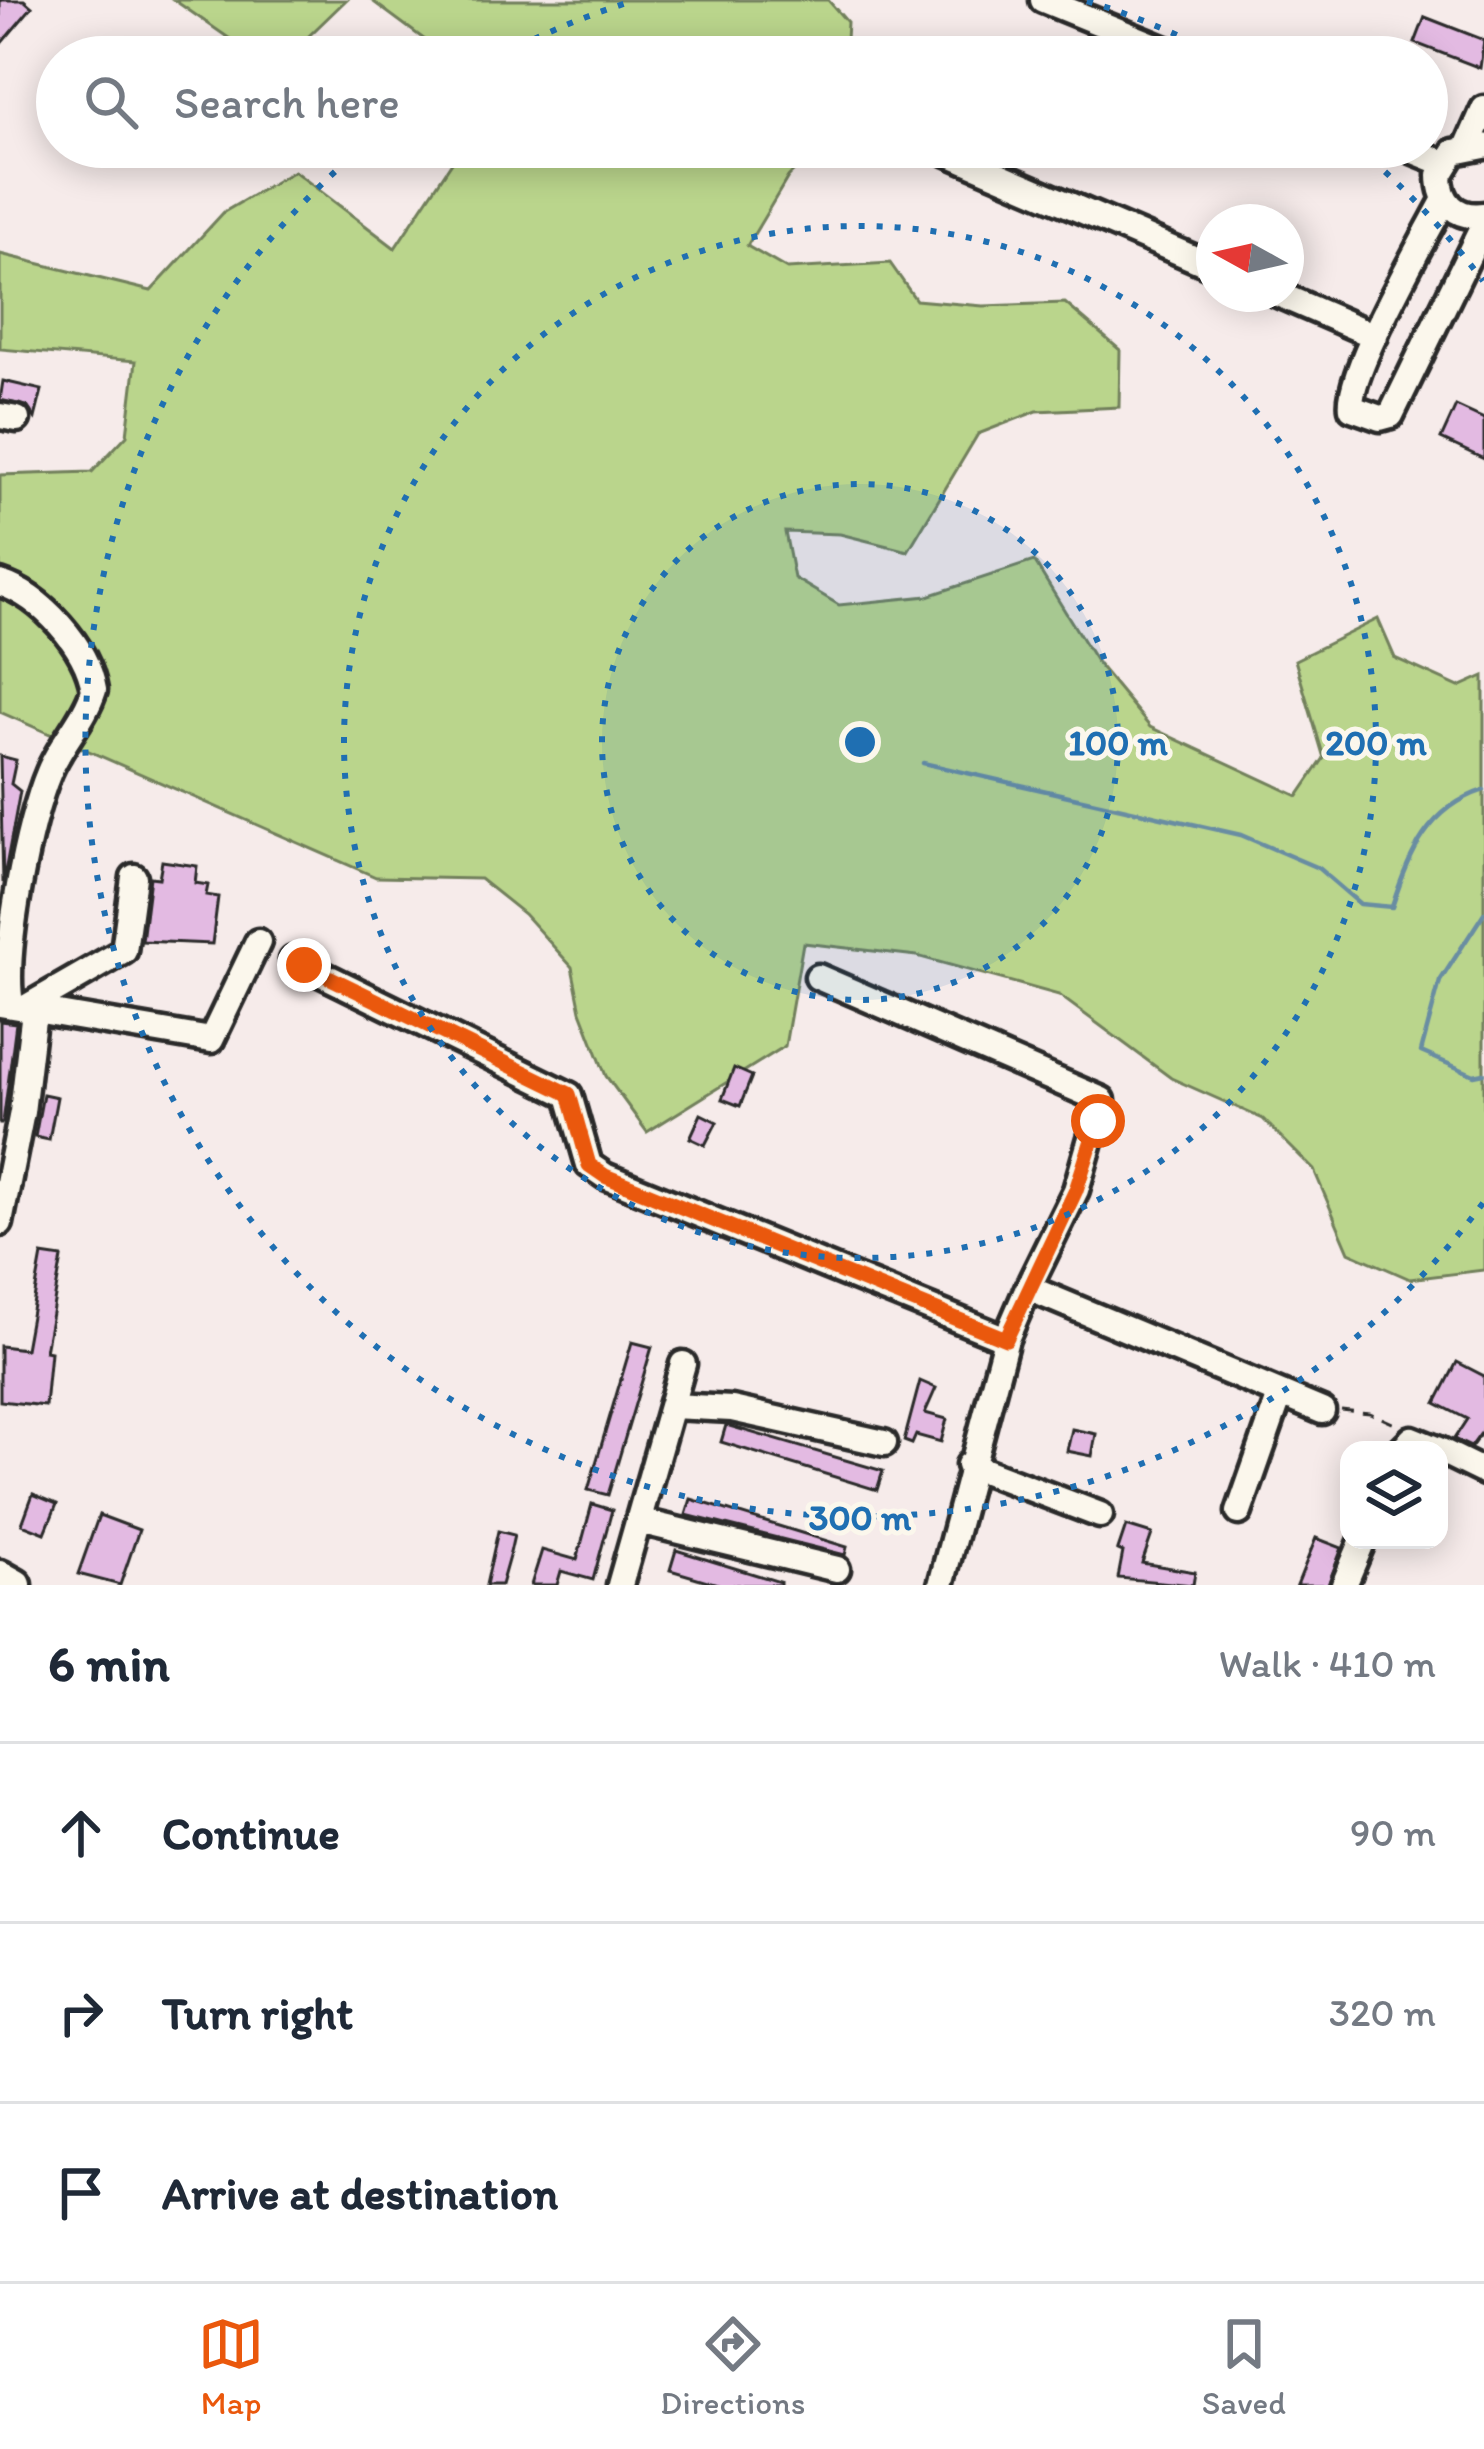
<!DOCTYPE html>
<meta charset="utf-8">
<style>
:root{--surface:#fff;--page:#f6f6f7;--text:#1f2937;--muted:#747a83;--line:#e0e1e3;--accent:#ea580c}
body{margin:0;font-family:Itim,sans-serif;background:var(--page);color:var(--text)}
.controls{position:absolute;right:36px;bottom:36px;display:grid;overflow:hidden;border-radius:24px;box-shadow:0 6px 30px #0003}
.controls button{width:108px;height:108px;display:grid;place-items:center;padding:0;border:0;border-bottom:3px solid var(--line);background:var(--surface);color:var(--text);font:60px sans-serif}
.compass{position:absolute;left:1196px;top:204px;width:108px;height:108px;border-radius:50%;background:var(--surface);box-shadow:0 6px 30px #0003;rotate:278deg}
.stop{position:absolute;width:36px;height:36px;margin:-27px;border:9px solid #ea580c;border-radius:50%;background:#fff}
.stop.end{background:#ea580c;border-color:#fff;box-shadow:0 3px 12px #0008}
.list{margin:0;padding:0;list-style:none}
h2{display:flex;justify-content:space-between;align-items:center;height:156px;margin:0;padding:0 48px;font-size:51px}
h2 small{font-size:39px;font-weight:400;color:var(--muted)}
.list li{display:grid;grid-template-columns:78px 1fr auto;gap:36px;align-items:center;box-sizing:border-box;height:180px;padding:0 48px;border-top:3px solid var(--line)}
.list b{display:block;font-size:45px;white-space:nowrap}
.list em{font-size:39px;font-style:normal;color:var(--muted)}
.icon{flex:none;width:66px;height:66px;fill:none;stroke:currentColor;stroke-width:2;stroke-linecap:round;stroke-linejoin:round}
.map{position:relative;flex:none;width:1484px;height:1585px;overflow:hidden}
.search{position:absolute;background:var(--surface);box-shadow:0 6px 30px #0003;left:36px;right:36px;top:36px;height:132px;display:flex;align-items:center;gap:30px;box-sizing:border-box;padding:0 42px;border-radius:66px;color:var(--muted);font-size:45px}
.sheet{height:696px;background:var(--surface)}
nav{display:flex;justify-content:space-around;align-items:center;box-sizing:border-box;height:168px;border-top:3px solid var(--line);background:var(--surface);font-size:33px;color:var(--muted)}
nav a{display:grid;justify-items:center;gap:6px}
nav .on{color:var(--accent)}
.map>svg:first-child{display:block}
</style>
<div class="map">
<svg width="1484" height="1585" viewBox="0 0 1484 1585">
<rect width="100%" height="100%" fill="#f6ebea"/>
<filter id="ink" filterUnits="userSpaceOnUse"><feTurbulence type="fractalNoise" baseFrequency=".00833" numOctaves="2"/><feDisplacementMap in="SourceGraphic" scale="24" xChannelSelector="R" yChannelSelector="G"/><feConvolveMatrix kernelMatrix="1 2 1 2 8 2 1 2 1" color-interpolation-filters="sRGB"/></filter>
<g filter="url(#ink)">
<path fill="#bad58c" stroke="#72805c" stroke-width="3" d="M174,0h172l-59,57h-31z
M371,0h457l19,22 -2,35h-397z
M462,147h356l-30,30 -41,69 40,23 103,-6 26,37 67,6 82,-3 55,47 -1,57 -82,4 -59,23 -70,117 -68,-17 -55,-2 9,46 45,27 89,-9 106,-35 63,102 53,64 148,69 26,-38 -29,-98 83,-41 17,39 64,29 25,-11v594l-74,9 -61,-27 -35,-82 -51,-51 -92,-41 -112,-83 -142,-39 -114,-13 -18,103 -138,86 -41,-56 -25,-65 -9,-44 -48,-53 -44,-35 -104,-2 -376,-165v-237l92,-3 35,-37 9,-74 -136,-12v-95l151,37 73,-79 70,-41 101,77z"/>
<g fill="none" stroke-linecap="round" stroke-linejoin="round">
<path stroke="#698da2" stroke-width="4.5" d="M923,763l318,72 77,33 42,36 32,3c17,-53 36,-99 92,-117
M1484,913l-44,68 -19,71 53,23 10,-2"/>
</g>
<path fill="#e3bae2" stroke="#2b2b2b" stroke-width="3" d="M0,0h24l8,7 -32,38z
M1425,17l59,23 -4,28 -65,-25z
M3,381l39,9 -7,28 -8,-12 -27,-6z
M1456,406l28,13v40l-43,-20z
M0,756l16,4 -5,24 9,7 -17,92z
M162,861l35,5 -2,17 13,2 -2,10 12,2 -6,47 -70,-3 8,-64 9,1z
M0,1021l16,2 -13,100h-3z
M734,1068l18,8 -12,30 -18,-7z
M43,1094l14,3 -8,43 -14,-3z
M701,1114l16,8 -12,23 -15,-7z
M42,1255l20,3 -17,93 5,1 -5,54 -45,-5v-55l25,3z
M632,1342l20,5 -44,148 -20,-5z
M1457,1362l27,14v53l-13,18 -17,-8 13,-20 -31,-16z
M920,1381l16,7 -11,25 22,6 -6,23 -25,-7 -4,9 -8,-3z
M726,1425l157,46 -6,19 -156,-48z
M1072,1429l24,5 -4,22 -25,-5z
M33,1494l24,10 -12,29 -23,-9z
M691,1499l156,48 -2,8 -159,-40z
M592,1504l20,6 -19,70 -32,-9 -4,14h-26l11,-35 35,10z
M99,1515l40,15 -19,55 -42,-11z
M1126,1526l26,8 -10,29 53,9 -2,13 -75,-7 5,-26 -5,-2z
M498,1531l16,4 -4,18 -9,32h-15z
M1316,1538l26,10 -14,37h-31z
M676,1550l104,32v3h-59l-51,-15z"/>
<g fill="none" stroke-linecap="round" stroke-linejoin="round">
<defs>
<path id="minor" d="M1043,0l140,57
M1468,145l16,-36
M1484,146l-30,6 -14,23c0,27 16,44 44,40
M1404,147l40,16
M948,153l266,114
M1445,199c-19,36 -100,177 -93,209l28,10 11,-3 93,-191
M1278,294l97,42
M0,416l17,3
M0,583c41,13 87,63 94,107 -9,29 -33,53 -45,82 -21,49 -47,181 -38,232
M293,960l276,135 20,70 16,11 401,163
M818,977l284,123 -26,90 -48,98
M0,1004l211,36 47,-98
M25,1008l99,-57 10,-74
M0,1223l22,-111 12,-101
M672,1406l60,3 152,34
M1401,1450l11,-11 27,11
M1439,1450l45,22
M969,1465l131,50
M1239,1512l41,-117
M639,1521l198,48
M620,1585l63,-221
M941,1585l65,-246 22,-51 294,123
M1344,1585l19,-45"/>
<path id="major" d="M0,1576l16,9"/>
</defs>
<use href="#minor" stroke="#2b2b2b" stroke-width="33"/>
<use href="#major" stroke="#2b2b2b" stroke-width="39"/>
<path stroke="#2b2b2b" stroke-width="3" stroke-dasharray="12 9" stroke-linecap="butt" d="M1341,1410l29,3 25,11"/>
<use href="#minor" stroke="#fbf7ec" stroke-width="24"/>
<use href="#major" stroke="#fbf7ec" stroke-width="30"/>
</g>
</g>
<g fill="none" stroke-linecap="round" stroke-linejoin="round" filter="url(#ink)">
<path stroke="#ea580c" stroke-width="15" d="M304,965l265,129 20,71 16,11 401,163 70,-149 22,-69"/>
</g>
<circle cx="860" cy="742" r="258" fill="#1f6fb2" fill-opacity=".12"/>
<g fill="none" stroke="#1f6fb2" stroke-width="6" stroke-dasharray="6 12">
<circle cx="860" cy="742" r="258"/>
<circle cx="860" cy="742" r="516"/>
<path d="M1483 1203A775 775 0 1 1 362 148M502 55A775 775 0 0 1 633 1M1087 1A775 775 0 0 1 1218 55M1358 148A775 775 0 0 1 1483 281"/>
</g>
<circle cx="860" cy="742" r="18" fill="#1f6fb2" stroke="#fbf7ec" stroke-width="6"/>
<g font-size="36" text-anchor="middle" font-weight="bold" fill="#1f6fb2" stroke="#fbf7ec" stroke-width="10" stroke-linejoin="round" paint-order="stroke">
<text x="1118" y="755">100 m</text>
<text x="1376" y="755">200 m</text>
<text x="860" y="1530">300 m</text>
</g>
</svg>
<div class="controls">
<button><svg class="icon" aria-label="layers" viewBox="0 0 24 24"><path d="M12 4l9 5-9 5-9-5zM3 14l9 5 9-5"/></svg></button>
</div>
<svg class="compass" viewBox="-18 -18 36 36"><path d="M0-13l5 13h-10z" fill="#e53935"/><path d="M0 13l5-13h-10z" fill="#747a83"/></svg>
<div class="stop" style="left:1098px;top:1121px"></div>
<div class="stop end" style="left:304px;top:965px"></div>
<div class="search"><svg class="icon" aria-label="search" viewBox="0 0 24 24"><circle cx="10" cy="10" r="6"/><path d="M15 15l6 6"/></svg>Search here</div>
</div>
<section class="sheet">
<h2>6 min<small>Walk · 410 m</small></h2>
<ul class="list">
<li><svg class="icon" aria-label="ahead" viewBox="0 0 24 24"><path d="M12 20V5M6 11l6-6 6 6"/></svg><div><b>Continue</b></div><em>90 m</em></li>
<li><svg class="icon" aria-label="right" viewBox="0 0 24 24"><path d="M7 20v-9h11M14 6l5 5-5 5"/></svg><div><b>Turn right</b></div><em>320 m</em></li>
<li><svg class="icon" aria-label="arrive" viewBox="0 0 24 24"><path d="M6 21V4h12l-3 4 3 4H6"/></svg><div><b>Arrive at destination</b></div></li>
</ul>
</section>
<nav>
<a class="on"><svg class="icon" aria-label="map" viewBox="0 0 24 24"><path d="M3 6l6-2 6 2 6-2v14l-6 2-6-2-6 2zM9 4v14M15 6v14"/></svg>Map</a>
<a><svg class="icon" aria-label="directions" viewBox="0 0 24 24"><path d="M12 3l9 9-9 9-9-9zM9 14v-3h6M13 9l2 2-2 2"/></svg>Directions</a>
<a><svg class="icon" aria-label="saved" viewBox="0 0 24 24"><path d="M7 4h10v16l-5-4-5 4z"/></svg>Saved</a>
</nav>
